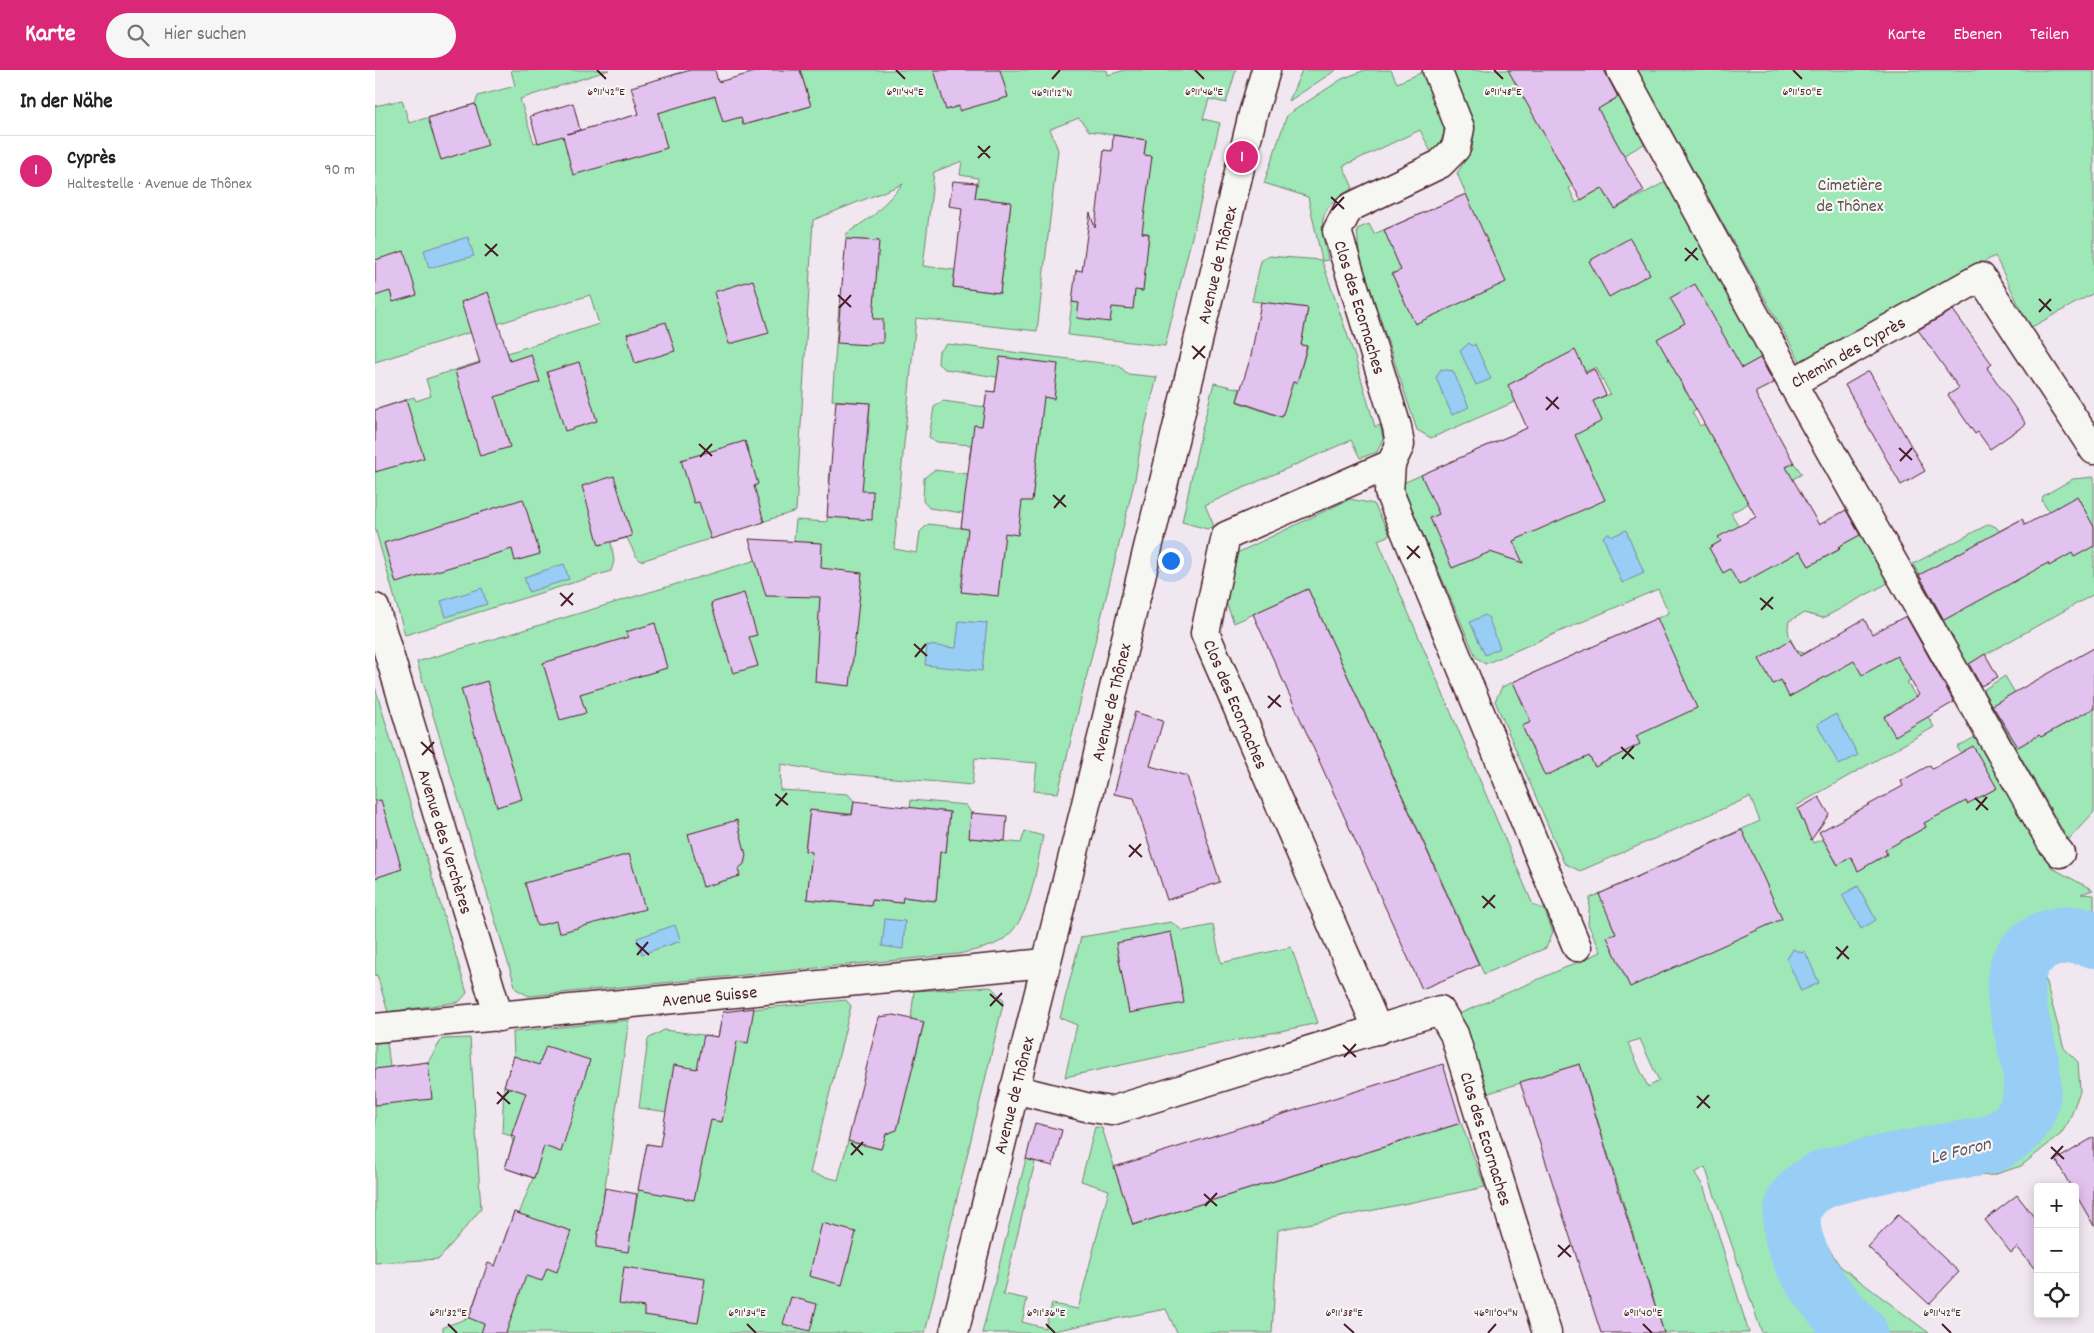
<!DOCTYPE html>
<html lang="de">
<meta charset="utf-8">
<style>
:root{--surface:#fff;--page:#f6f6f6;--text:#202124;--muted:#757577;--line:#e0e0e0;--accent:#db2777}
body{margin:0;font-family:Dekko,sans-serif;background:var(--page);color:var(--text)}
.controls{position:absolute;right:15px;bottom:15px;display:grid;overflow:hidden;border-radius:5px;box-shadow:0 2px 12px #0003}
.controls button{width:45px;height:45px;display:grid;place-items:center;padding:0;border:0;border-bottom:1px solid var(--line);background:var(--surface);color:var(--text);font:25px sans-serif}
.you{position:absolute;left:795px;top:490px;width:18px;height:18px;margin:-12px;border:4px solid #fff;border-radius:50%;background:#1a73e8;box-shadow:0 0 0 8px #1a73e833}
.badge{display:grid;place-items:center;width:32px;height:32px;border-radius:50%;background:var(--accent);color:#fff;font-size:16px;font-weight:700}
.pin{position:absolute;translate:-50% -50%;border:2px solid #fff;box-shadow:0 1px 5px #0006}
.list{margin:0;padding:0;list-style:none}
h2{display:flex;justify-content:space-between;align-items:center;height:65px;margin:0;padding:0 20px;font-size:21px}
h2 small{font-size:16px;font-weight:400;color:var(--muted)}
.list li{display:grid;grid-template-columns:32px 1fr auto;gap:15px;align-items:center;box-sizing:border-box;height:70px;padding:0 20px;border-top:1px solid var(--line)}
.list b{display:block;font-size:19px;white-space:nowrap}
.list p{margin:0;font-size:16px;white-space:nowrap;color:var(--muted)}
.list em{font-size:16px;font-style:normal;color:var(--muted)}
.icon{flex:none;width:28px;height:28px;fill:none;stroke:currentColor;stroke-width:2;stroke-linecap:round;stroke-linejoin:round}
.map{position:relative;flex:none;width:1719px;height:1263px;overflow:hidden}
header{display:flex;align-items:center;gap:30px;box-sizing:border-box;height:70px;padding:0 25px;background:var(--accent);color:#fff}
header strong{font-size:24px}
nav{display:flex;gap:28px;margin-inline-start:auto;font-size:18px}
.search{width:350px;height:45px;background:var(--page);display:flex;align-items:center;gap:12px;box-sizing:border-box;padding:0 18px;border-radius:28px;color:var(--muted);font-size:19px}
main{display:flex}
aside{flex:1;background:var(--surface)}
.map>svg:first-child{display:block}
</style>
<header>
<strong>Karte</strong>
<div class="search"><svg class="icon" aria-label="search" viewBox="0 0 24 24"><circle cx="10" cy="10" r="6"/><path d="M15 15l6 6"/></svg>Hier suchen</div>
<nav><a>Karte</a><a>Ebenen</a><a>Teilen</a></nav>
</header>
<main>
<aside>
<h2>In der Nähe<small></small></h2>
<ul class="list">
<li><span class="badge">1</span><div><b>Cyprès</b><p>Haltestelle · Avenue de Thônex</p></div><em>90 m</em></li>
</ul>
</aside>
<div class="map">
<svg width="1719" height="1263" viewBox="0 0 1719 1263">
<rect width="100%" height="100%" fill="#f0e7f1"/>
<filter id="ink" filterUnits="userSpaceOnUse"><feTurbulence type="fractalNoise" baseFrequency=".02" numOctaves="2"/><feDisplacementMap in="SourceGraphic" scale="10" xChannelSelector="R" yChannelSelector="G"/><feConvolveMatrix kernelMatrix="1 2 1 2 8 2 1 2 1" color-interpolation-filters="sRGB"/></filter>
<g filter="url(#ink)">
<path fill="#9ee8b7" stroke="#748471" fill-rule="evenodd" d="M136,0h98l-89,29 14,44 135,-37 -7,-27 19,-7 8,31 27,-7 7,25 18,-4 3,8 67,-19 -11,-36h307l1,5 17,-5h111l-10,33 -17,-4 -6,20 17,4 -55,223 -97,-11 4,-33 47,5 14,-56 14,1 2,-19 -13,-1 15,-76 -7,-1 2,-15 -57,-9 -10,-13 -29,11 8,21 -21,181 -121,-13 -22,231 23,4 3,-21 8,-8 33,4 2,-15 -34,-5 -6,-7 1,-23 10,-8 42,5 2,-15 -9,-1 2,-14 -34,-3 -8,-5 5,-30 9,-6 42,6 2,-16 8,1 2,-15 -52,-8 -7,-5 1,-13 8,-7 171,21 10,9 29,3 -16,66 -6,36 -77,314 -24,-2 3,-28 -62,-5 -3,27 -146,-13 -45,-8 -1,26 68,4 6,7 -2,13 -42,-3 -5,39 7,2 -5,47 64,7 1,-6 30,3 1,-6 33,4 4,-49h6l4,-40 -40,-3 1,-9 55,5 5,8 -1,25 51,5 4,-12 18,5c-8,35 -12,94 -50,109 -10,4 -23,6 -34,9l-430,42 -13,-7 -99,-327 376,-113 3,-29 31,2 3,-56 30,-25h8l2,-38 -38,-3 7,-95 28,1 12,-65 -33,-2v-5l28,-19 29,-31 -90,36 -17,291 -155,50 -5,-5 -9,-18 -16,4 3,19 -3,10 -206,64 -30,-107v-118l39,-13 2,4 15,-5 -5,-17 173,-55 -9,-29 -215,67v-256l27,-6 7,23 66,-19 3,-8 37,-10zM587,91l-2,14 18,3 -3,20 36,4 -11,91 -47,-6 2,-17 -32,-4 11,-94z
M927,0h34l-47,31z
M990,0h26l6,13 26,-11c11,26 37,58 8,80l-11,-22 -77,36 10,22c-38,22 -33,34 -25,72l-6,1 33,96 20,70 5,-2 3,13 -6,14 -17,6 -9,-18 -146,65 9,21 -7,3 -25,-7 19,-89 13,-50 26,6 -3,13 44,15 12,-35 4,1 10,-36 -6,-2 7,-37 -56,-7 9,-40 7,-5 54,4 -14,-63 -44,-14 23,-68 55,-36z
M1077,0h145l1,38 21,-11 25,47 -34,19 -11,-18 -38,21 12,20 -4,2 7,15 26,-15 13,21 52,-28 95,176 -20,11 -66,6 11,20 21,8 -16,10 8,14 4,-2 12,20 48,35 30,-16 8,11 -71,39 16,27 52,9 10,17 30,-16 -1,-3 23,-13 29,48 -67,36 -19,-5 -15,8c-3,13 2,19 8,30l7,2 15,24 33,-19 40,-2 28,-17 16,27 -29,16 27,45 -138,79 17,37 10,-4 14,25 14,-7 7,13 29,-15 -3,-6 42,-22 -2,-4 37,-70 -4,-6 20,-11 75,132 41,22 -12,4 13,1v65l-8,-5 -44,13 22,80 14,14 2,29 -11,30 -8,13 -40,32 -28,9 -89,5 -80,19 -12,24 28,43 89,67h-167l-57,-166 -10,6 9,15 45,145h-85l-84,-269 -94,30 -27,-80 142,-62 -13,-28 2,-26 170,-77 -10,-24 -170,74 -16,-8 -69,-162 7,-14 167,-74 -11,-24 -173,75 -9,-7 -75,-173 133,-59 76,-31 -14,-27 -165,71 -14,-8 -58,-176 -2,-25 12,-5 5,10 92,-40 -9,-21 15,-23 3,-25zM1265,969l19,42 -11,6 -20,-44z
M1262,0h457v223l-64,35 -35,-72 -194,107z
M1719,407v117l-127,71 -54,-101 76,-40 7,3 3,4 23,-12 18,31 9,-38 -7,-11 1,-5 30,-17z
M975,429l24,5 16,31 -12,5 19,46 136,319 11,4 9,23 -7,16 -62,26 -176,-385 -74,34 -9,-23 12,-47z
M1630,606l36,61 53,-29v104l-26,28 -85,-150z
M0,617l92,306 -8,9 -71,10 -11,-37 -2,1z
M796,852l12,9 30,-6 8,38 70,-16 27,76 -253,54 12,-52 -17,-7 21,-81z
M616,917l13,13 -79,333h-482v-6l26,-9 9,-27 38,12 -8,-51 -7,-3 13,-37 5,2 14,-36 -28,-10 8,-26 -2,-6 -9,-3 2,-47 10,-30 -1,-24 116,-12 -28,194 32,6 14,-76 22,4 6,-35 -36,-5 9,-69 16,-9 54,7 5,-25 123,-12 5,6 -41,167 28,7 10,-39 33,8 5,-15 11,-5 27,-106 -13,-4 3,-28z
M95,968l11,171 -42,50 -64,4v-220l12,-1 3,25 38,-5 14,-23z
M1086,1053l24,64 -207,43 -6,103h-95l-11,-24 -124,24h-60l44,-174 9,3 -32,132 24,5 -5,23 23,6 7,-24 26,5 31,-119 -28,-9 14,-54 7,1 31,97z"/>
<path fill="#98cdf6" stroke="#7987a5" d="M93,167l6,19 -45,12 -5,-18z
M1094,273l3,3 3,-2 16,35 -15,6 -16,-34z
M1066,299l12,2 16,36 -17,8 -16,-37z
M1251,460l18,43 -22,10 -19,-46 5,-4 5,3z
M189,494l5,15 -40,13 -5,-15z
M107,518l5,16 -41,13 -5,-16z
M1110,545l3,2 12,31 -15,7 -15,-33z
M584,551l28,2 -5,48 -57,-6 2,-20 29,3z
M1461,644l22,41 -19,10 -22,-41z
M1483,816l18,34 -15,9 -19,-34z
M510,849l20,2 -2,28 -21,-3z
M300,855l6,16 -39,13 -5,-16z
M1418,879l9,4 3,-2 14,32 -18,8 -14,-32z"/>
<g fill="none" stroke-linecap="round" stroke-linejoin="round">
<path stroke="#98cdf6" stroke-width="58" d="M1484,1263c-31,-28 -104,-115 -45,-149 12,-7 27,-10 40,-13 44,-12 90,-18 135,-26 105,-45 -25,-163 53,-203 16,-8 35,-9 52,-3"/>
</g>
<path fill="#e2c3ef" stroke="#4a1f2b" d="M316,0h24l3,12 45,-12h37l11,36 -68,19 -2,-8 -18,5 -8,-26 -57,17 9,35 -94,27 -10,-39 -25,7 -8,-27 43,-13 7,27 -13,4 72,-20 -8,-27z
M559,0h66l8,27 -49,14v-5l-13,4z
M1133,0h96l14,27 -20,12 46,82 -29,18 -13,-21 -21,12z
M100,34l13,41 -47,15 -13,-42z
M738,65l33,5 -2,15 8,1 -10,77 7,1 -6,57 -8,-1 -2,19 -21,-2 -2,15 -33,-4 2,-15 -7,-1 4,-32 6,1 8,-58 5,15 9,-78 8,1z
M578,111l24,2 -2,15 36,4 -11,91 -47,-6 9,-79 -13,-2z
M1091,124l40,88 -91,42 -23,-50 9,-4 -17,-40z
M1255,168l20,36 -41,23 -20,-36z
M471,169l33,2 -6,78h10v24h-13v2l-33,-2z
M29,181l13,44 -24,7 -3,-11 -15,5v-36z
M378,210l16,53 -40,11 -15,-52z
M1320,214l47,84 18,-10 14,25 -18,9v3l38,68 -8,4 33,58 27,-15 14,25 -22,12 2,2 -31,17 -9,-15 -61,34 -9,-16 -7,4 -14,-25 12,-7 -3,-4 38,-20 -99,-178 28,-16 -15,-25z
M113,222l22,69 21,-7 9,28 -45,15 15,50 -30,9 -25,-85 25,-8 -19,-61z
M886,232l47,6 -7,37 6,1 -10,37 -4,-1 -11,35 -45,-16 14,-45z
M1578,240l39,54 -5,4 39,56 -36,25 -12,-17 -3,2 -27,-39 11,-7 -41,-58z
M291,252l9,29 -40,12 -8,-29z
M1200,280l11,23 8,-4 12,26 -13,6 9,20 -27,14 30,65 -92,41 10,22 -33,-11 -38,16 -22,-50 9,-4 -18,-39 106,-47 -19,-43z
M625,287l58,7 -4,35 -10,-2 -12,104h-10l-4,34 -13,-2 -7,63 -37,-4 7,-63 -7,-1 13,-103 8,1 5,-35 8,1z
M204,292l18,59 -32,10 -18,-59z
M1494,301l56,100 -24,14 -56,-100z
M31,330l18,58 -49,14v-62z
M461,331l34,2 -8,88h11l-1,29 -45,-3z
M370,371l13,43 -4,2 10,36 -53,17 -12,-37 -5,1 -13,-43z
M239,406l18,60 -33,9 -17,-59z
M1702,426l17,31v19l-20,11 -2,-4 -23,13 -1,-3 -104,57 -25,-45 103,-56 3,6z
M148,429l17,55 -25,7 -3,-12 -116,34 -12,-40z
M374,469l73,4 -1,25 41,5 -12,113 -35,-4 5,-85 -54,-1z
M933,519l171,376 -57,24 -169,-375z
M369,523l13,42 -8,2 9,29 -25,7 -22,-70z
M1531,546l48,86 -59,34 -11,-19 35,-22 -22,-39 -35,19 -8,-14 -65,36 -8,-17 -8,4 -14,-25 31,-19 10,16 64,-37 8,15z
M1282,548l40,90 -61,28 4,8 -45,23 -6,-11 -44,20 -23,-50 9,-4 -18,-40z
M280,553l12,45 -87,26 6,19 -26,7 -17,-57 85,-26 -2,-5z
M1719,578v60l-53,29 -2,-2 -21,12 -26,-42z
M1610,584l13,23 -17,9 -12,-22z
M112,611l35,118 -25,8 -36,-118z
M760,642l28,9 -13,45 37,10 33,106 -53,18 -33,-102 -20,-4z
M1598,676l24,42 -30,16 -1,-3 -42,22 2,4 -41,23 2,4 -29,17 -7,-14 -13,8 -19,-33 84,-46 -2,-5 29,-16 2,4z
M1444,727l10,17 -18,26 -13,-31z
M6,730l21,69 -27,9v-77z
M479,731l96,11 -4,40h-6l-4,49 -33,-4 -1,6 -30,-3 -1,6 -64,-7 5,-47 -7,-1 5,-41 42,5z
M596,743l36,3 -2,25 -36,-3z
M362,750l9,35 -2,9 -6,5 2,7 -37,11 -15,-53z
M1367,760l40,89 -152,68 -23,-50 9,-3 -17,-40z
M254,784l16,55 -86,24 -3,-12 -19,5 -12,-43z
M796,862l13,71 -55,10 -13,-70z
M379,938l-6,35 -11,-2 -15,81 -11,-2 -17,80 -56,-10 9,-46 13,2 14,-81 23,4 7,-34 14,2 5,-25z
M519,945l30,7 -27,108 -11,4 -5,15 -33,-8 31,-124z
M171,976l44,14 -29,92 -17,-6 -10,32 -29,-10 10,-31 -4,-1 15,-43 -22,-7 10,-30 25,9z
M53,992l4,37 -57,6v-36z
M1068,994l18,59 -328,102 -19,-58z
M1205,994l40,132 44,137h-63l-81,-251z
M660,1053l27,7 -9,36 -27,-7z
M1719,1067v89l-19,-33v-6h-4l-15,-27z
M230,1118l32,6 -9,58 -32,-5z
M1642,1125l21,27v51l-21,-26 -6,6 -26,-33z
M139,1142l57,19 -14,41 -10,-4 -5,13 -16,-5 -20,57h-25l3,-9 -15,-6 19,-55 7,3z
M1523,1145l61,57 -30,32 -61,-57z
M447,1153l34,9 -14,53 -33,-9z
M249,1197l81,12 -7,44 -54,-8v-8l-25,-4z
M416,1227l26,7 -7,27 -27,-7z"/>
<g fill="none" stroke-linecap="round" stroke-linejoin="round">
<defs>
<g id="minor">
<path id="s1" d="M1062,0l23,58 -4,20 -16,16 -91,44 -12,23 60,196 3,18 -9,19 -2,28 188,455"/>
<path d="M1246,0l171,313 259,459 9,11"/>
<path id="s2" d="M1417,313l189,-106 113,173"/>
<path id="s3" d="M0,538l124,409"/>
<path id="s4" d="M0,958l670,-65"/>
<path d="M1003,960l-173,-397 21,-97 165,-72"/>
<path id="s5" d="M639,1019l72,18 25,4 329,-101 14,24 93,299"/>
</g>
<g id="secondary">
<path id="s6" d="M579,1263l130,-521 169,-698 13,-44"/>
</g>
</defs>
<use href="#minor" stroke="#4a1f2b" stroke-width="31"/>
<use href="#secondary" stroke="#4a1f2b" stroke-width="31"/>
<use href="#minor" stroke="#f6f6f2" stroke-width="28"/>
<use href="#secondary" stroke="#f6f6f2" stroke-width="28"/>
</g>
</g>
<path fill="none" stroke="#4a1f2b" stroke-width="2" d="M222,0l9,9M521,0l9,9M820,0l9,9M1119,0l9,9M1418,0l9,9M677,9l8,-9M603,76l12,12M603,88l12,-12M956,127l13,12M957,140l12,-13M110,174l13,12M1310,178l13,12M110,186l12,-12M1310,191l12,-13M463,225l13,12M1664,229l12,12M464,238l12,-13M1664,242l12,-13M817,276l13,12M818,289l12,-13M1171,327l13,12M1171,340l12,-13M324,374l13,12M1524,378l13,12M325,387l12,-13M1525,391l12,-13M678,425l13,12M679,438l11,-13M1032,476l13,12M1032,489l12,-13M185,523l13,12M1385,528l13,11M186,536l12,-13M1386,540l12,-13M539,574l13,12M540,587l11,-13M893,626l13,11M893,638l12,-13M46,672l13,12M1246,677l13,12M47,685l12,-13M1247,689l12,-13M400,724l13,11M1600,728l13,12M401,736l11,-13M1601,740l11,-13M754,775l13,12M754,787l12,-13M1107,826l13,12M1108,838l12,-13M261,873l13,12M1461,877l13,12M262,885l11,-13M1462,889l11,-13M615,924l13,12M615,936l12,-13M968,975l13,12M969,987l12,-13M122,1022l13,12M1322,1026l13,12M122,1034l12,-13M1322,1038l12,-13M476,1073l12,12M1676,1077l13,12M476,1085l12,-13M1676,1089l12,-13M829,1124l13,12M830,1136l12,-13M1183,1175l13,12M1183,1187l12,-12M73,1254l9,9M372,1254l9,9M671,1254l9,9M969,1254l10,9M1268,1254l9,9M1567,1254l9,9M1113,1263l8,-9"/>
<g text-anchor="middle" stroke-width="4.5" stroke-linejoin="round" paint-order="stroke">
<g font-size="18" fill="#5f514e" stroke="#f6f6f2">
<text x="1475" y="120">Cimetière<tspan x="1475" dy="21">de Thônex</tspan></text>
</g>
<g font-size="18" fill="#4a1f2b" stroke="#f6f6f2">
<text dy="6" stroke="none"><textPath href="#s6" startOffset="1100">Avenue de Thônex</textPath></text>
<text dy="6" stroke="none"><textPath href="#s1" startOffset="312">Clos des Ecornaches</textPath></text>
<text dy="6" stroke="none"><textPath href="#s2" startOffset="64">Chemin des Cyprès</textPath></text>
<text dy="6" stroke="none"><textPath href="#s6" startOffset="650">Avenue de Thônex</textPath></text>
<text transform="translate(861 634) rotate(67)" y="6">Clos des Ecornaches</text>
<text dy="6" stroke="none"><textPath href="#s3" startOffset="244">Avenue des Verchères</textPath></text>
<text dy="6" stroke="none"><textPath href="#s4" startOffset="336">Avenue Suisse</textPath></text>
<text dy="6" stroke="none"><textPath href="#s6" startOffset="245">Avenue de Thônex</textPath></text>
<text dy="6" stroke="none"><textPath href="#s5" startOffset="581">Clos des Ecornaches</textPath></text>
</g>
<g font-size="19" font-style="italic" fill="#615368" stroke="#f6f6f2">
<text transform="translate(1585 1079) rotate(-14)" y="7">Le Foron</text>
</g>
</g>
<g font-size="12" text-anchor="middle" fill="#4a1f2b" stroke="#f6f6f2" stroke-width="4.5" stroke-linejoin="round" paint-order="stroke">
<text x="231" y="25">6°11'42"E</text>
<text x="530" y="25">6°11'44"E</text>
<text x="829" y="25">6°11'46"E</text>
<text x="1128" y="25">6°11'48"E</text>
<text x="1427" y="25">6°11'50"E</text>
<text x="677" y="26">46°11'12"N</text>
<text x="1121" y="1246">46°11'04"N</text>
<text x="73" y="1246">6°11'32"E</text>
<text x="372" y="1246">6°11'34"E</text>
<text x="671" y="1246">6°11'36"E</text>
<text x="969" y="1246">6°11'38"E</text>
<text x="1268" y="1246">6°11'40"E</text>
<text x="1567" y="1246">6°11'42"E</text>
</g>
</svg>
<div class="controls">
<button>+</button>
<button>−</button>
<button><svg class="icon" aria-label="locate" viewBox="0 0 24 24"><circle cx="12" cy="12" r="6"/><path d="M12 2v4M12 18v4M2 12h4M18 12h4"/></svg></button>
</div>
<div class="you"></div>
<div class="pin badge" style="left:867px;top:87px">1</div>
</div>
</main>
